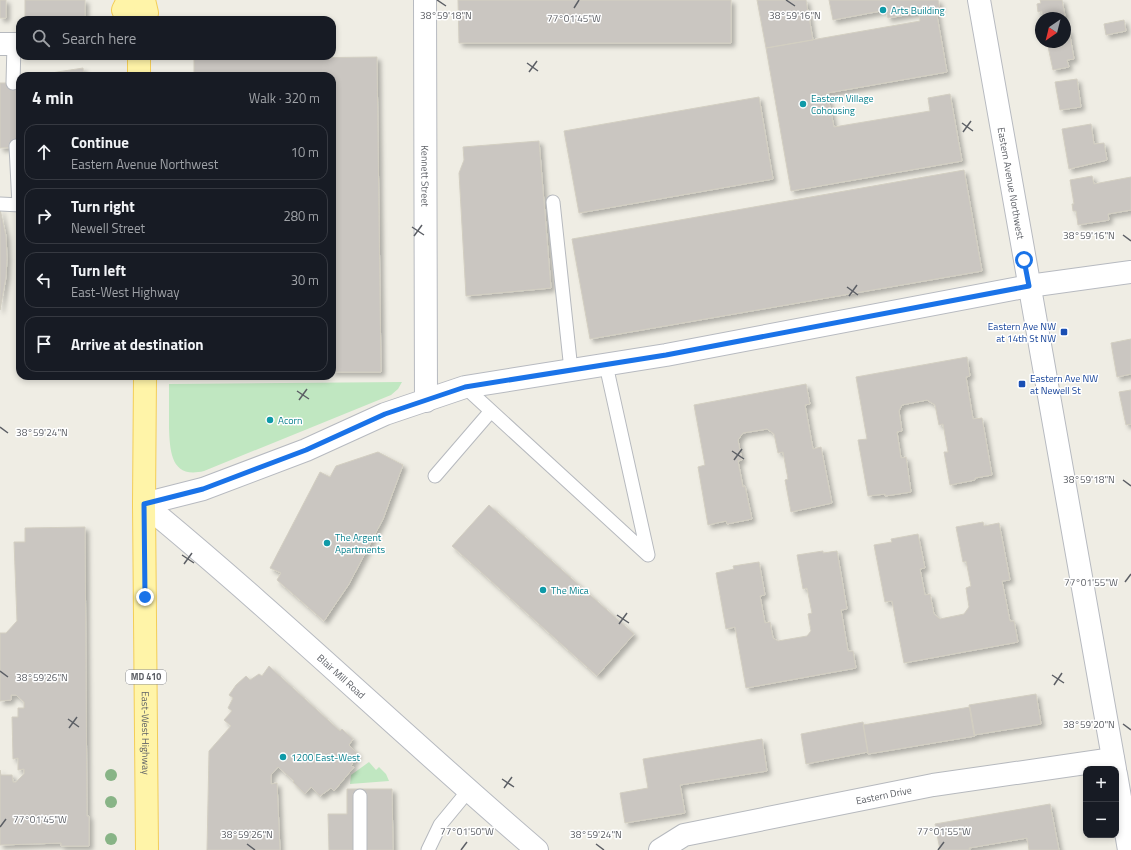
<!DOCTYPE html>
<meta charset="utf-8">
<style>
:root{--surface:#171b24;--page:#20242c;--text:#f1f3f6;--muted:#9ea1a6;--line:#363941}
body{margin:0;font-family:"Titillium Web",sans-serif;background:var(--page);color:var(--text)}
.controls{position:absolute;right:12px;bottom:12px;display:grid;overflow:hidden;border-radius:8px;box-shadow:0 2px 6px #0003}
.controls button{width:36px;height:36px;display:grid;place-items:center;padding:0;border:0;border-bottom:1px solid var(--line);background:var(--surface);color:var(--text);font:20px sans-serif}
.compass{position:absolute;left:1035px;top:12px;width:36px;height:36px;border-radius:50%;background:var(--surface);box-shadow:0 2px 6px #0003;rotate:215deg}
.stop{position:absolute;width:12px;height:12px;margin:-9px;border:3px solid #1a73e8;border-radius:50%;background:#fff}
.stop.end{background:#1a73e8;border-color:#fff;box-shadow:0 1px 4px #0008}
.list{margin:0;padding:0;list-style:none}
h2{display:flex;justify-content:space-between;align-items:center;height:52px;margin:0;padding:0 16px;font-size:17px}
h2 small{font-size:13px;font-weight:400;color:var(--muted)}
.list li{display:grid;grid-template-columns:26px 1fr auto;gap:12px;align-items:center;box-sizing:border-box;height:56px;margin:0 8px 8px;padding:0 8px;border:1px solid var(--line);border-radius:12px}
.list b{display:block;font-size:15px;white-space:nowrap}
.list p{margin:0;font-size:13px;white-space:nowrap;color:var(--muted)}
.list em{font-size:13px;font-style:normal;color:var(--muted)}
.icon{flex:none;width:22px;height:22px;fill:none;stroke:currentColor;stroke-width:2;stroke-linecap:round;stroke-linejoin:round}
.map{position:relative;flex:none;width:1131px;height:850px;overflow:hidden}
.search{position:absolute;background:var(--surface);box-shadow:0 2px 6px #0003;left:16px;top:16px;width:320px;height:44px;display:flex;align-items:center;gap:10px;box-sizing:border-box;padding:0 14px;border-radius:12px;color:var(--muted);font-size:15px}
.panel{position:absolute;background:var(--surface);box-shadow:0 2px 6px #0003;left:16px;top:72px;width:320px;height:308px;border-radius:12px}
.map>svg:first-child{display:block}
</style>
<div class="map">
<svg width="1131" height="850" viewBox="0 0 1131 850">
<defs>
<filter id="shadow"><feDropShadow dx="3.5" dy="3.5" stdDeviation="2" flood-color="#0004"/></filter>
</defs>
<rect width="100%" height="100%" fill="#efede4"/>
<path fill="#c0e7c1" d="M402,382l-4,7 -7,6 -187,76c-33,8 -34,-19 -35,-43 0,-15 0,-29 0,-44z
M369,762l7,8 3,-3 7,7 3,7 -39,3 1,-9z"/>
<path fill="#cac6c1" stroke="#d3cfc2" filter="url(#shadow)" d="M0,0h6v18h-6z
M25,0h60v18l-60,1z
M458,0h273v43h-272z
M757,0h49l7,40 -47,8z
M829,0h109l2,9 -52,9 -2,-8 -53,10z
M1040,0h22l3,16 -22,2 -1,-7 -4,1 -1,-8 4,-1z
M936,10l11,62 -120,21 7,34 96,-16 -2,-13 22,-4 12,67 -171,30 -25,-143 154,-27 -1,-9z
M1124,20l2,11 -20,4 -2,-11z
M1069,30l5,29 -7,1 2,7 -16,3 -6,-28h18v-11z
M377,57l4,315h-49v-296h-138v-17z
M83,68l1,8h-39l6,-3z
M1077,79l4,28 -21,3 -5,-28z
M0,83h20v64l-20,1z
M759,97l14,82 -194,34 -15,-82z
M1091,124l3,20 10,-1 3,17 -38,9 -7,-40z
M539,141l12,147 -85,8 -7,-123 5,-13 -1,-13z
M964,170l18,101 -392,68 -18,-100z
M1092,176l2,8 37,-7v33l-23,4 1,6 -31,5 -2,-14h-3l-1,-7h2l-4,-24z
M0,209l6,27 1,22 -1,19 -6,33z
M1131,339v35l-14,3 -6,-34z
M967,357l3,19 -4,1 7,42 9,-1 10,57 -17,3v2l-25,5 -6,-33h4l-5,-28 -4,1 -4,-20 -8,-5 -25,5 -3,6 3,20 -5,1 4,26 5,-1 5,35 -26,4v-2l-17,2 -10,-56 9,-1 -11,-62z
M806,384l4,20 -5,1 8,44 8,-2 11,56 -41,9 -6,-32 3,-1 -5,-27 -5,1 -4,-19 -7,-5 -24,4 -5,7 4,20 -4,1 5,26 2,-1 7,33 -25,5 -1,-3 -18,4 -10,-58 7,-2 -11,-60z
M1131,390v34l-5,1 -7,-33z
M378,452l25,13 -20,54 -34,65 -25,37 -47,-41 4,-7 -11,-5 50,-96 10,5 6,-11z
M489,505l145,129 -37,42 -145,-130z
M983,522l1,4 15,-3 11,57 -8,1 8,40h4l4,21 -114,21 -12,-62 -7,1 -11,-57 18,-3 -1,-3 27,-5 7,34 -5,1 5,26 5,-1 4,20 6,5 24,-5 5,-7 -3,-19 5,-2 -5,-25 -3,1 -7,-35z
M85,527l2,289h2v30h-28v-3l-61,2v-75l1,5h11l1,7h3l8,-8v-5l-6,1v-12l-5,1 -1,-42h6v-9h6v-6l-8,-7h-5v5l-11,1v-68h6l11,-12 -3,-79h11v-14z
M823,551v2l14,-2 10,58 -6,1 7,41h5l3,17 -110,20 -11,-61 -9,2 -10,-56 18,-4 -1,-3 26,-4 6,33 -5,1 5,27 5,-1 3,16 5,3 29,-5 4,-5 -3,-17 4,-1 -5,-25 -4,1 -6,-34z
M269,666l71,65 2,-2 11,10 -4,6 9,9 -7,12 3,1 -20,24 -3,-3 -11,8 -9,-9 -6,7 -12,-12 1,-1 -16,-14 -7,8v9l6,-1 3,67h-73l2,-99 22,-25 -7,-6 8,-9 -4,-3 5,-10 -4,-3 7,-10 10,-9 4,4 9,-6 3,2z
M1036,694l5,30 -67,11 -5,-30z
M970,707l5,29 -107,18 -5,-29z
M863,722l5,30 -62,12 -5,-30z
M762,739l5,32 -87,14 5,28 -60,10 -5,-30 28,-5 -5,-29z
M347,789h45l1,61h-64l-1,-36h19z
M1050,804l9,46h-30l-2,-12 -58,10 1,2h-30l-5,-26z"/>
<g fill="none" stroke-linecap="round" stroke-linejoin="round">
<defs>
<path id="lane" d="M13,83l1,-39
M16,146l3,59
M553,202l18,168
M0,204l20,1
M606,365l42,190
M465,387l183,168
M435,476l56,-65
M360,850v-54
M428,850l12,-25 28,-34"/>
<g id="street">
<path d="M0,44h20"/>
<path id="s1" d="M660,850l24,-15 249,-50 180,-26"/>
</g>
<g id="secondary">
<path id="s2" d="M425,0l1,401"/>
<path id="s3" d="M979,0l136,769"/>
<path d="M144,504l59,-15 103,-39 79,-36 80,-27 201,-32 363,-69 102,-14"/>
<path id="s4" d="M144,504c135,111 261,233 393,346"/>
<path d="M1116,774l13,76"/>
</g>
<g id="primary">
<path d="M128,0l-5,10 5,10"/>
<path d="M144,0l3,13 -2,7"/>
<path d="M139,56v20"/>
<path id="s5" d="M145,376l-1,128 3,346"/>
</g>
</defs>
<use href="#lane" stroke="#b6b9be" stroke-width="15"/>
<use href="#street" stroke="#b6b9be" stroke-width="24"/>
<use href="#secondary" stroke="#b7bac0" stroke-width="24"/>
<use href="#primary" stroke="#f4ce57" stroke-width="24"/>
<use href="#lane" stroke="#fff" stroke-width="13"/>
<use href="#street" stroke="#fff" stroke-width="22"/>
<use href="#secondary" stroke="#fff" stroke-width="22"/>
<use href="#primary" stroke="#fff4a8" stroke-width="22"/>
</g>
<g fill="#88b486">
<circle cx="111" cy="775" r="6"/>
<circle cx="111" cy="802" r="6"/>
<circle cx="111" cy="839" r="6"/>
</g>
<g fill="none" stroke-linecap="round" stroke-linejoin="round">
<path stroke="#1a73e8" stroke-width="5" d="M145,597l-1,-93 59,-15 103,-39 79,-36 80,-27 201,-32 363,-69 -5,-26"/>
</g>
<path fill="none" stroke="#5c5f65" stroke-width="1.5" d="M437,0l9,6M786,0l9,6M574,8l5,-8M527,63l11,8M529,72l8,-11M962,123l11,8M963,132l8,-11M412,227l12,8M1123,235l8,6M414,236l8,-11M847,287l11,8M849,296l8,-11M297,391l12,8M299,400l8,-11M0,427l8,6M732,451l12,8M734,460l8,-11M1123,480l8,6M182,555l12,8M184,564l8,-11M1125,582l6,-8M617,615l12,8M619,624l8,-11M0,671l8,6M1052,675l12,8M1054,685l8,-12M68,719l11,8M1123,724l8,6M69,728l8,-11M502,779l12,8M504,788l8,-11M0,827l6,-8M247,844l8,6M596,844l8,6M461,850l6,-8M938,850l6,-8"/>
<g fill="#0f9aa8" stroke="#fff" stroke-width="1.5">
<circle cx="883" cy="10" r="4"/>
<circle cx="803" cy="104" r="4"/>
<circle cx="270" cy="420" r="4"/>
<circle cx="327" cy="543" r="4"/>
<circle cx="543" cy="590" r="4"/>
<circle cx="283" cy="757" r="4"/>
</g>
<g fill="#1a4fb4" stroke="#fff" stroke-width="1.5">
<rect x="1060" y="328" width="8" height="8" rx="2"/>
<rect x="1018" y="380" width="8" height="8" rx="2"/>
</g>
<g text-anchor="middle" stroke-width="3" stroke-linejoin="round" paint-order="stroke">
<rect fill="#fff" stroke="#8d8f93" stroke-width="1" x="126" y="670" width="40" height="14" rx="3"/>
<g font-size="9" font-weight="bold" fill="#5c5f65">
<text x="146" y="680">MD 410</text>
</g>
<g font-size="10" fill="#0d838f" stroke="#fff" text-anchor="start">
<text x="891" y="14">Arts Building</text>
<text x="811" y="102">Eastern Village<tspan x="811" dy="12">Cohousing</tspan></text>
<text x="278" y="424">Acorn</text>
<text x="335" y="541">The Argent<tspan x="335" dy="12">Apartments</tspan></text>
<text x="551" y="594">The Mica</text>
<text x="291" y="761">1200 East-West</text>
</g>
<g font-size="10" fill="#5c5f65" stroke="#fff">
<text dy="4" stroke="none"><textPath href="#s2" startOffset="176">Kennett Street</textPath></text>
<text dy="4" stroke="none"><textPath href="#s3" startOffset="186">Eastern Avenue Northwest</textPath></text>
<text dy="4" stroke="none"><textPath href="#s4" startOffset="262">Blair Mill Road</textPath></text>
<text dy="4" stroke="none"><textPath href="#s5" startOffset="357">East-West Highway</textPath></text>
<text dy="4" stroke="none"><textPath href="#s1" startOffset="232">Eastern Drive</textPath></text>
</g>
<g font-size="10" fill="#164399" stroke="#fff" text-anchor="end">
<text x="1056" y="330">Eastern Ave NW<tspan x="1056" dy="12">at 14th St NW</tspan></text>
<text x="1030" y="382" text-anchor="start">Eastern Ave NW<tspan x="1030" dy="12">at Newell St</tspan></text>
</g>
</g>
<g font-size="10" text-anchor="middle" fill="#5c5f65" stroke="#fff" stroke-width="3" stroke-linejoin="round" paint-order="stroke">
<text x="795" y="19">38°59'16"N</text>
<text x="446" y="19">38°59'18"N</text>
<text x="574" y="22">77°01'45"W</text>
<text x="1089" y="239">38°59'16"N</text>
<text x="42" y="436">38°59'24"N</text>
<text x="1089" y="483">38°59'18"N</text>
<text x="1091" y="586">77°01'55"W</text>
<text x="42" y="681">38°59'26"N</text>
<text x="1089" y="728">38°59'20"N</text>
<text x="40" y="823">77°01'45"W</text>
<text x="467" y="835">77°01'50"W</text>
<text x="944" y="835">77°01'55"W</text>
<text x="247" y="838">38°59'26"N</text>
<text x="596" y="838">38°59'24"N</text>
</g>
</svg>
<div class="controls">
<button>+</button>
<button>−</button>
</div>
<svg class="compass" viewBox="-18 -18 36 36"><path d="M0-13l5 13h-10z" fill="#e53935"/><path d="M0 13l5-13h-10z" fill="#9ea1a6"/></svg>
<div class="stop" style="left:1024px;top:260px"></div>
<div class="stop end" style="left:145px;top:597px"></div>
<div class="search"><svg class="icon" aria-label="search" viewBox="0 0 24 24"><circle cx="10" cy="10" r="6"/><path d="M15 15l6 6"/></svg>Search here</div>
<section class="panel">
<h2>4 min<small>Walk · 320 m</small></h2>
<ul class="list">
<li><svg class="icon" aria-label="ahead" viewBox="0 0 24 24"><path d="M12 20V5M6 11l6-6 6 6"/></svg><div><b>Continue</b><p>Eastern Avenue Northwest</p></div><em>10 m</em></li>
<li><svg class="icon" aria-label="right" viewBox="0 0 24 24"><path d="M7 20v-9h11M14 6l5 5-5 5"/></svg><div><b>Turn right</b><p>Newell Street</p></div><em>280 m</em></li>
<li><svg class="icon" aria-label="left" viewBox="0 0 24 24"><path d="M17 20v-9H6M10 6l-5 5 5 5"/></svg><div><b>Turn left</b><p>East-West Highway</p></div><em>30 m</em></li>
<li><svg class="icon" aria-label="arrive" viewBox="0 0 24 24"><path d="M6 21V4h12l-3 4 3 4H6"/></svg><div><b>Arrive at destination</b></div></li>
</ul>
</section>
</div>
